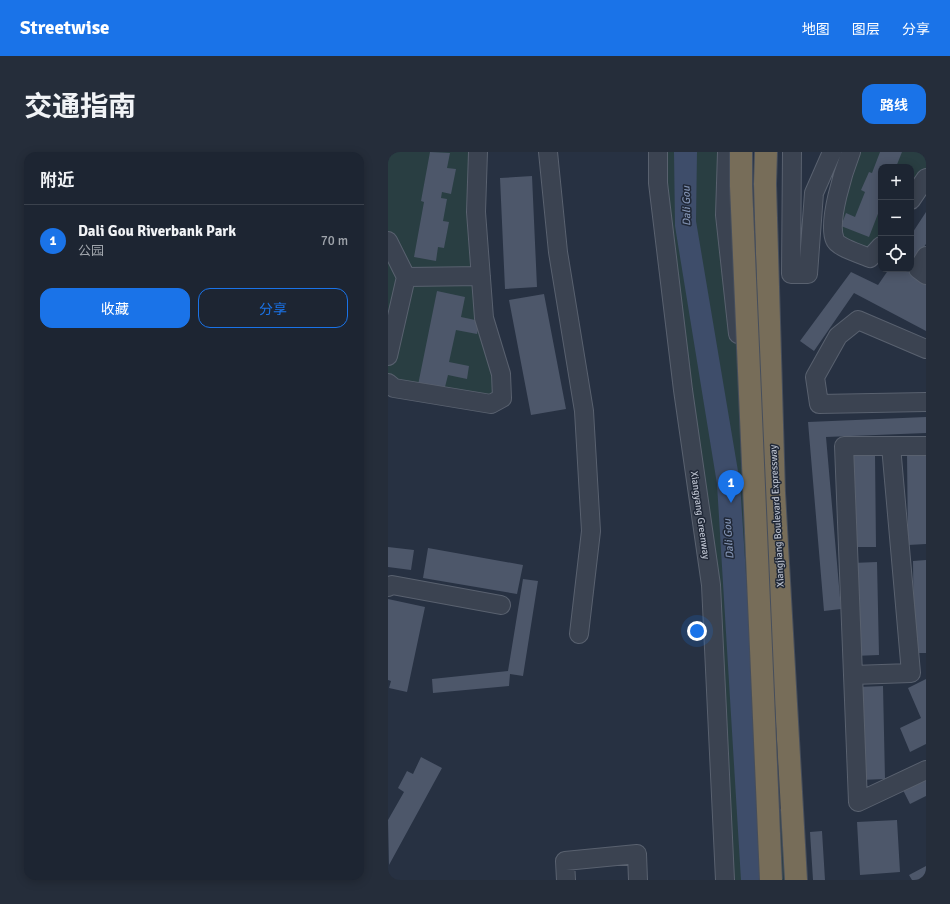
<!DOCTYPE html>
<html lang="zh">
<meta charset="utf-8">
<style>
:root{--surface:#1d2532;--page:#252d3a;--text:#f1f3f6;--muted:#a0a5ac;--line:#3b424d;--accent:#1a73e8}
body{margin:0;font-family:Signika,"Noto Sans SC",sans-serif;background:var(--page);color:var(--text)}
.controls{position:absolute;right:12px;top:12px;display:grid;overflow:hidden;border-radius:8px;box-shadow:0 2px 10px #0003}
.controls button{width:36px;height:36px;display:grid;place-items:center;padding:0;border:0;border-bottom:1px solid var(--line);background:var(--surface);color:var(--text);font:20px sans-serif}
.you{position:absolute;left:309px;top:479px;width:14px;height:14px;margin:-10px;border:3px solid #fff;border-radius:50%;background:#1a73e8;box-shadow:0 0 0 6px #1a73e833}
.badge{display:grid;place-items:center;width:26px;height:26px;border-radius:50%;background:var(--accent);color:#fff;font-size:13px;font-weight:700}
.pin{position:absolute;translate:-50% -33px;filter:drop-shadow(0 1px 2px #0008)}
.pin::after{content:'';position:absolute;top:21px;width:14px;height:12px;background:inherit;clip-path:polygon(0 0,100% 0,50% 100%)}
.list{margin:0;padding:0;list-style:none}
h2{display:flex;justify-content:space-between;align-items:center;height:52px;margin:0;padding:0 16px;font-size:17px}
h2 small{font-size:13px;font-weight:400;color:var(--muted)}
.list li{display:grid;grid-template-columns:26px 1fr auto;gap:12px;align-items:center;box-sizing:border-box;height:72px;padding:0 16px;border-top:1px solid var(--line)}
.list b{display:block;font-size:15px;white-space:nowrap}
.list p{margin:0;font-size:13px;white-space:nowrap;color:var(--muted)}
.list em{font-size:13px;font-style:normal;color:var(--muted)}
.actions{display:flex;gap:8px;padding:12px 16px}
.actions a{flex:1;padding:9px 0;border:1px solid var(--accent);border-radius:12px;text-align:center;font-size:14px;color:var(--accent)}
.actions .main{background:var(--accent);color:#fff}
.icon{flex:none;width:22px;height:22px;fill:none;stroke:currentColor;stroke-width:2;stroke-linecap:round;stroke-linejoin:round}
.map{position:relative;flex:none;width:538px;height:728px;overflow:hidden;border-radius:12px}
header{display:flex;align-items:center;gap:24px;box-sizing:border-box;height:56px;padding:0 20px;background:var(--accent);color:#fff}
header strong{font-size:19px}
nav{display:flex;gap:22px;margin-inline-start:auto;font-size:14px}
.intro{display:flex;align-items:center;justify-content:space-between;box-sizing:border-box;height:96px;padding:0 24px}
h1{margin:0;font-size:28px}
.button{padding:10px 18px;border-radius:12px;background:var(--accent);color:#fff;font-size:14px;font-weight:700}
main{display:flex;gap:24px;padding:0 24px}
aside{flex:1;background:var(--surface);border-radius:12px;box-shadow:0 2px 10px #0003}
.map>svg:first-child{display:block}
</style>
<header>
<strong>Streetwise</strong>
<nav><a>地图</a><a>图层</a><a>分享</a></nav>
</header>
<div class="intro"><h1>交通指南</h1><a class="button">路线</a></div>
<main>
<aside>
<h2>附近<small></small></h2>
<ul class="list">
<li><span class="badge">1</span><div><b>Dali Gou Riverbank Park</b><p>公园</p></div><em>70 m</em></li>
</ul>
<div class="actions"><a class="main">收藏</a><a>分享</a></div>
</aside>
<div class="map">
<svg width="538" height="728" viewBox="0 0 538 728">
<rect width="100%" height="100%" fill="#273142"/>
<path fill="#293e42" d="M0,0h90l-2,60 26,186 -114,-11z
M270,0h69l31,270 12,288 21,170h-66l-14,-295z
M455,0h83v26l-15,22v-33h-30v79l-20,18 -33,-17 5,-65z"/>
<path fill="#3e4d6a" d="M286,0h23l-1,69 44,262 26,397h-25l-24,-396 -42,-258z"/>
<path fill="#4d576a" d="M42,0l20,1 -3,15 9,1 -5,25 -9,-2 -1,6 6,1 -4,22 6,1 -5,26 -6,-1 -2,14 -22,-4 10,-55 -3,-1z
M492,0h22l-6,15h-15v39l-12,31 -28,-11 5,-13 9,4 10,-25 -4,-2 8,-18 3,1z
M144,24l5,111 -32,2 -5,-111z
M538,60v32l-15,22v-31z
M501,117h20l-1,2 18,12v48l-72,-38 -40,58 -14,-10 51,-69 27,13z
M49,139l28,6 -4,20 19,4 -3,13 -21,-4 -7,32 20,4 -2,13 -19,-4 -4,16 -26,-6z
M156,142l22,115 -35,6 -22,-115z
M538,265v16l-100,4 15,172 -17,2 -16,-189z
M538,299v93l-18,1 -1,-93z
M462,302h25l1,93h-25z
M0,395l26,3 -3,20 -23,-3z
M40,396l95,17 -6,29 -94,-16z
M538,408v93h-12l-1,-92z
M489,410l2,93 -25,1 -2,-93z
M135,427l15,2 -15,95 -13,-2 -1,12 -76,7 -1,-14 76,-8z
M0,447l37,8 -18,85 -18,-4 2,-7 -3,-1z
M538,527v65l-16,8 -10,-24 21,-10 -13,-30z
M495,534l2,93 -25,1 -2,-93z
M33,605l21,11 -53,97 -1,-45 16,-28 -6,-4 9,-17 6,3z
M538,627v17l-16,8 -7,-14z
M509,668l3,52 -40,3 -3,-53z
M434,679l3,49h-12l-3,-48z
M538,714v14h-14l-3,-5z"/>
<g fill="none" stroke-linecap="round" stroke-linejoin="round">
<defs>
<path id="minor" d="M160,0l10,100 26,159 7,120 -12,103
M270,0v31l25,207 28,195 14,295
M339,0l-2,63 13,119
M404,0l-1,122h17l6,-81 18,-41
M463,0c-7,18 -24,70 -16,88 2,7 28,15 35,18l11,-12
M523,48l15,-22
M0,89l18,36 -18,79
M538,104l-8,13 8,6
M18,125l75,-1
M538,197l-68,-29 -20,16 -23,41 4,27 107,-2
M0,231l6,5 97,16 11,-6 -1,-24 -17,-56 -8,-106 2,-60
M538,294h-82l14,356 68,-32
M0,435l4,-2 109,20
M465,523l58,-2 -20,-227
M385,584l9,64
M178,728l-1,-19 72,-7 1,26"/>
<path id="highway" d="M378,0l-1,32 9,309 22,387"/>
</defs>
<use href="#minor" stroke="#59616f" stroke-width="20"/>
<use href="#highway" stroke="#464e5c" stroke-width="24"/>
<use href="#minor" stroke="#3b4351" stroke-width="18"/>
<use href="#highway" stroke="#776d59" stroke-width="22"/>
<defs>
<path id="highway-bridge" d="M353,0v34l30,694"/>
</defs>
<use href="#highway-bridge" stroke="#464e5c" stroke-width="24" stroke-linecap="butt"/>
<use href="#highway-bridge" stroke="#776d59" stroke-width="22"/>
</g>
<g text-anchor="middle" stroke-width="3" stroke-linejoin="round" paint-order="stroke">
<g font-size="10" fill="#b8becb" stroke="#202837">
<text transform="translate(313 363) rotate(82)" y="4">Xiangyang Greenway</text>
<text transform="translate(388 364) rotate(-93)" y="4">Xiangjiang Boulevard Expressway</text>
</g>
<g font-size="11" font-style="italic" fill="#8192b2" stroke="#202837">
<text transform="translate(298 54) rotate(-91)" y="4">Dali Gou</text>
<text transform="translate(340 387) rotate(-94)" y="4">Dali Gou</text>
</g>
</g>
</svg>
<div class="controls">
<button>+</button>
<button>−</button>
<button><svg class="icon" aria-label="locate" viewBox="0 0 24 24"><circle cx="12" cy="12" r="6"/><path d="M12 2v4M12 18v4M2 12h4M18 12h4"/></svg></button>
</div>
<div class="you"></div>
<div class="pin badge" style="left:343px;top:351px">1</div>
</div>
</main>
